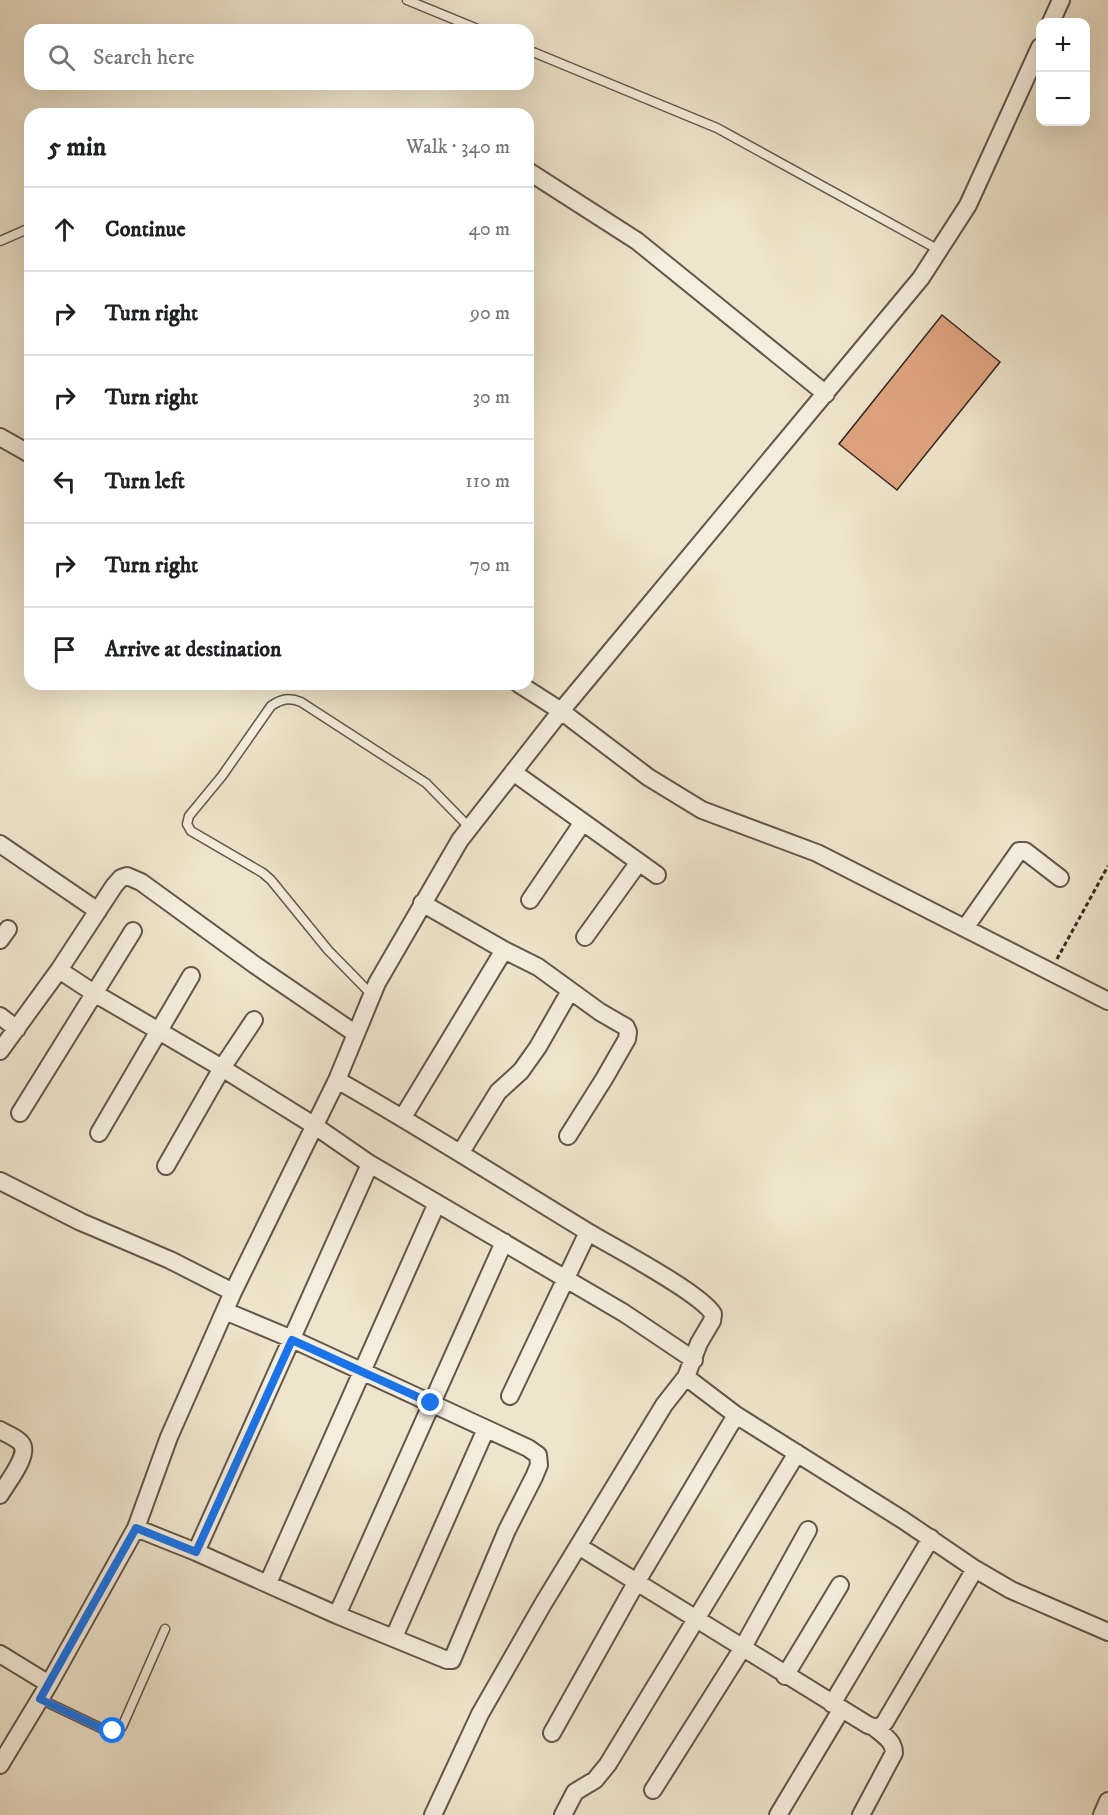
<!DOCTYPE html>
<meta charset="utf-8">
<style>
:root{--surface:#fff;--page:#f6f6f6;--text:#202124;--muted:#757577;--line:#e0e0e0}
body{margin:0;font-family:"IM FELL DW Pica",serif;background:var(--page);color:var(--text)}
.controls{position:absolute;right:18px;top:18px;display:grid;overflow:hidden;border-radius:12px;box-shadow:0 6px 24px #0002}
.controls button{width:54px;height:54px;display:grid;place-items:center;padding:0;border:0;border-bottom:2px solid var(--line);background:var(--surface);color:var(--text);font:30px sans-serif}
.stop{position:absolute;width:18px;height:18px;margin:-14px;border:4px solid #1a73e8;border-radius:50%;background:#fff}
.stop.end{background:#1a73e8;border-color:#fff;box-shadow:0 2px 6px #0008}
.list{margin:0;padding:0;list-style:none}
h2{display:flex;justify-content:space-between;align-items:center;height:78px;margin:0;padding:0 24px;font-size:26px}
h2 small{font-size:20px;font-weight:400;color:var(--muted)}
.list li{display:grid;grid-template-columns:39px 1fr auto;gap:18px;align-items:center;box-sizing:border-box;height:84px;padding:0 24px;border-top:2px solid var(--line)}
.list b{display:block;font-size:22px;white-space:nowrap}
.list em{font-size:20px;font-style:normal;color:var(--muted)}
.icon{flex:none;width:33px;height:33px;fill:none;stroke:currentColor;stroke-width:2;stroke-linecap:round;stroke-linejoin:round}
.map{position:relative;flex:none;width:1108px;height:1815px;overflow:hidden}
.search{position:absolute;background:var(--surface);box-shadow:0 6px 24px #0002;left:24px;top:24px;width:510px;height:66px;display:flex;align-items:center;gap:15px;box-sizing:border-box;padding:0 21px;border-radius:18px;color:var(--muted);font-size:22px}
.panel{position:absolute;background:var(--surface);box-shadow:0 6px 24px #0002;left:24px;top:108px;width:510px;height:582px;border-radius:18px}
.map>svg:first-child{display:block}
</style>
<div class="map">
<svg width="1108" height="1815" viewBox="0 0 1108 1815">
<rect width="100%" height="100%" fill="#efe5cc"/>
<filter id="stains"><feTurbulence type="fractalNoise" baseFrequency=".00333" numOctaves="4"/><feColorMatrix values="0 0 0 0 .2 0 0 0 0 .09 0 0 0 0 .02 0 0 0 .5 -.17"/></filter>
<radialGradient id="worn" r=".72"><stop offset=".6" stop-color="#630" stop-opacity="0"/><stop offset="1" stop-color="#630" stop-opacity=".3"/></radialGradient>
<path fill="#e0a380" stroke="#34261f" stroke-width="1.5" d="M942,315l58,47 -103,128 -58,-46z"/>
<g fill="none" stroke-linecap="round" stroke-linejoin="round">
<defs>
<path id="service" d="M407,0l73,30
M528,50l189,78 222,122
M0,241l30,-13
M372,995l-44,-45 -57,-70 -8,-7 -72,-42 -4,-7 2,-8 33,-40 49,-70c10,-7 18,-9 30,-4l125,81 44,45
M40,1699l65,31 8,1 9,-4 43,-98"/>
<path id="minor" d="M1051,22l10,-22
M528,171l109,70 189,153
M0,437l30,17
M519,684l42,27 87,66 54,33 115,43 291,148
M513,772l144,103
M0,844l98,67
M530,900l53,-78
M422,903l82,47 34,17 62,45 26,15 2,5 -1,7 -23,40 -36,57
M965,928l54,-77h6l35,27
M585,937l54,-75
M0,940l8,-11
M59,970l35,23 128,75 93,58 55,38 254,149 70,47
M0,1016l17,13
M0,1051l59,-81 55,-84 7,-8 6,-2 14,6 114,83 101,69
M337,1080c85,48 167,101 251,152 25,15 113,61 125,82l-1,7 -13,22 -13,34 -22,28 -121,199 -63,110 -47,101
M20,1113l113,-182
M403,1117l101,-167
M99,1133l92,-157
M461,1152l37,-60 23,-21 17,-24 32,-56
M166,1166l56,-98 32,-48
M0,1181l81,41 89,38 63,32
M686,1377l50,38 167,105 72,49 36,21 97,42
M510,1396l78,-164
M0,1430c6,4 16,7 21,13 10,11 -15,41 -21,52
M136,1528l60,24 141,63 110,45h5l55,-130 27,-53 5,-12 -1,-10 -10,-7 -236,-109 -67,-28
M580,1547l288,178c7,3 12,3 17,-3l90,-153
M196,1552l174,-388
M268,1583l169,-380
M337,1615l167,-373
M394,1637l92,-208
M0,1654l49,30
M785,1676l55,-91
M832,1704l99,-166
M552,1733l84,-150 100,-168
M0,1765l49,-81 87,-156 33,-91 64,-145 104,-212 40,-97 83,-143 101,-129 360,-433 47,-73 72,-158
M653,1790l89,-141 66,-119
M563,1815l12,-23 20,-12 13,-16 189,-311
M778,1815l63,-105
M861,1815l33,-62c0,-12 -11,-18 -19,-25
M1102,1815l6,-14"/>
</defs>
<use href="#service" stroke="#63564a" stroke-width="11"/>
<use href="#minor" stroke="#63564a" stroke-width="20"/>
<path stroke="#34261f" stroke-width="3" stroke-dasharray="4.5 3" stroke-linecap="butt" d="M1057,959l51,-93"/>
<use href="#service" stroke="#f5eede" stroke-width="8"/>
<use href="#minor" stroke="#f5eede" stroke-width="16"/>
</g>
<g fill="none" stroke-linecap="round" stroke-linejoin="round">
<path stroke="#1a73e8" stroke-width="8" d="M113,1731l-8,-1 -65,-31 96,-171 60,24 96,-212 139,63"/>
</g>
<rect width="100%" height="100%" filter="url(#stains)"/>
<rect width="100%" height="100%" fill="url(#worn)"/>
</svg>
<div class="controls">
<button>+</button>
<button>−</button>
</div>
<div class="stop" style="left:113px;top:1731px"></div>
<div class="stop end" style="left:431px;top:1403px"></div>
<div class="search"><svg class="icon" aria-label="search" viewBox="0 0 24 24"><circle cx="10" cy="10" r="6"/><path d="M15 15l6 6"/></svg>Search here</div>
<section class="panel">
<h2>5 min<small>Walk · 340 m</small></h2>
<ul class="list">
<li><svg class="icon" aria-label="ahead" viewBox="0 0 24 24"><path d="M12 20V5M6 11l6-6 6 6"/></svg><div><b>Continue</b></div><em>40 m</em></li>
<li><svg class="icon" aria-label="right" viewBox="0 0 24 24"><path d="M7 20v-9h11M14 6l5 5-5 5"/></svg><div><b>Turn right</b></div><em>90 m</em></li>
<li><svg class="icon" aria-label="right" viewBox="0 0 24 24"><path d="M7 20v-9h11M14 6l5 5-5 5"/></svg><div><b>Turn right</b></div><em>30 m</em></li>
<li><svg class="icon" aria-label="left" viewBox="0 0 24 24"><path d="M17 20v-9H6M10 6l-5 5 5 5"/></svg><div><b>Turn left</b></div><em>110 m</em></li>
<li><svg class="icon" aria-label="right" viewBox="0 0 24 24"><path d="M7 20v-9h11M14 6l5 5-5 5"/></svg><div><b>Turn right</b></div><em>70 m</em></li>
<li><svg class="icon" aria-label="arrive" viewBox="0 0 24 24"><path d="M6 21V4h12l-3 4 3 4H6"/></svg><div><b>Arrive at destination</b></div></li>
</ul>
</section>
</div>
